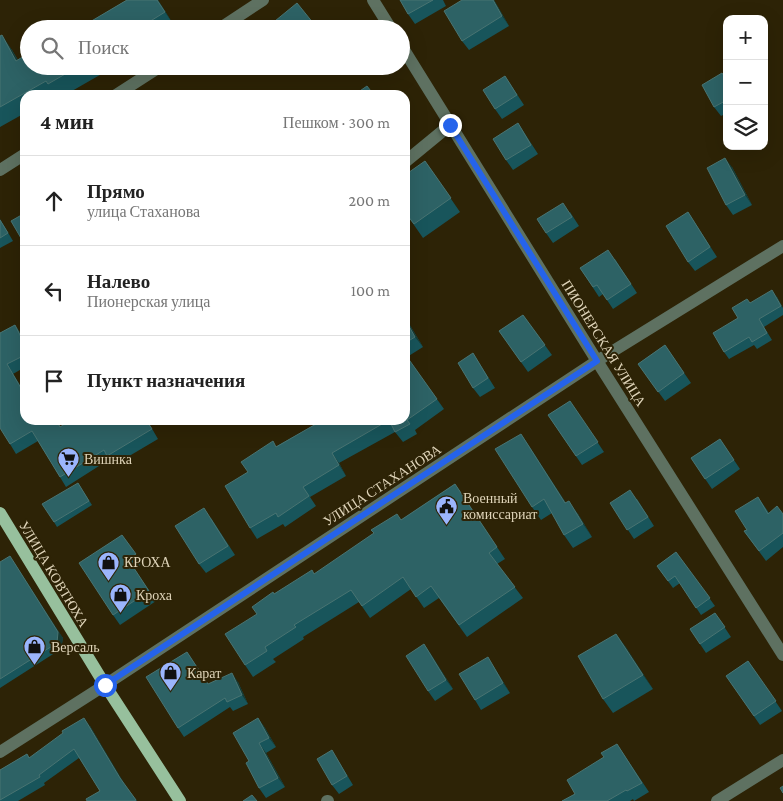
<!DOCTYPE html>
<html lang="ru">
<meta charset="utf-8">
<style>
:root{--surface:#fff;--page:#f6f6f6;--text:#222;--muted:#767676;--line:#e0e0e0}
body{margin:0;font-family:"Crimson Pro",serif;background:var(--page);color:var(--text)}
.controls{position:absolute;right:15px;top:15px;display:grid;overflow:hidden;border-radius:10px;box-shadow:0 5px 20px #0002}
.controls button{width:45px;height:45px;display:grid;place-items:center;padding:0;border:0;border-bottom:1px solid var(--line);background:var(--surface);color:var(--text);font:25px sans-serif}
.stop{position:absolute;width:15px;height:15px;margin:-11px;border:4px solid #2563eb;border-radius:50%;background:#fff}
.stop.end{background:#2563eb;border-color:#fff;box-shadow:0 1px 5px #0008}
.list{margin:0;padding:0;list-style:none}
h2{display:flex;justify-content:space-between;align-items:center;height:65px;margin:0;padding:0 20px;font-size:21px}
h2 small{font-size:16px;font-weight:400;color:var(--muted)}
.list li{display:grid;grid-template-columns:32px 1fr auto;gap:15px;align-items:center;box-sizing:border-box;height:90px;padding:0 20px;border-top:1px solid var(--line)}
.list b{display:block;font-size:19px;white-space:nowrap}
.list p{margin:0;font-size:16px;white-space:nowrap;color:var(--muted)}
.list em{font-size:16px;font-style:normal;color:var(--muted)}
.icon{flex:none;width:28px;height:28px;fill:none;stroke:currentColor;stroke-width:2;stroke-linecap:round;stroke-linejoin:round}
.map{position:relative;flex:none;width:783px;height:801px;overflow:hidden}
.search{position:absolute;background:var(--surface);box-shadow:0 5px 20px #0002;left:20px;top:20px;width:390px;height:55px;display:flex;align-items:center;gap:12px;box-sizing:border-box;padding:0 18px;border-radius:28px;color:var(--muted);font-size:19px}
.panel{position:absolute;background:var(--surface);box-shadow:0 5px 20px #0002;left:20px;top:90px;width:390px;height:335px;border-radius:15px}
.map>svg:first-child{display:block}
</style>
<div class="map">
<svg width="783" height="801" viewBox="0 0 783 801">
<rect width="100%" height="100%" fill="#2d2306"/>
<g fill="none" stroke-linecap="round" stroke-linejoin="round">
<path stroke="#5e7161" stroke-width="12" d="M373,0l18,29
M219,29l44,-29
M401,45l196,316 186,294
M116,95l45,-29
M405,162l45,-37
M0,170l25,-16
M0,752l105,-67 492,-324 186,-115
M327,801h1
M717,801l66,-41"/>
<path stroke="#97c09d" stroke-width="12" d="M0,513l105,172 75,116"/>
</g>
<path fill="#18555b" d="M127,0h31l17,27 -3,2h-94z
M400,0h43l3,6 -31,18 -7,-10z
M462,0h32l15,26 -40,24 -7,-9z
M0,36l12,14 6,10 11,6h82l1,2 -47,27h-40v18l-25,14z
M326,66h12l-7,6z
M505,76l19,29 -22,14 -7,-10z
M727,79v34l-6,3 -7,-9z
M518,123l20,31 -25,16 -7,-10z
M425,161l35,51 -37,26 -18,-26z
M732,167l20,38 -19,10 -7,-10z
M570,212l9,14 -26,17 -7,-10z
M688,212l29,45 -22,14 -7,-9z
M0,219l13,22 -13,7z
M615,259l22,34 -24,16 -10,-15 -4,3 -19,-29z
M777,297l6,11v7l-19,12 8,13 -15,9 -3,-4 -25,14 -5,-7 26,-49z
M523,315l29,40 -24,17 -29,-41z
M405,317l18,30 -16,10 37,52 -29,21 2,4 -14,8 -8,-10 -56,31 7,13 -36,21 6,9 -31,21 -2,-3 -26,15 -7,-11 -2,-56 29,-26 46,-26h82z
M15,325l6,9 4,8v25l-12,7 12,19v27h31l4,6 87,-6 11,19 -44,26 -4,-6 -44,28 -28,-46 -22,13 -6,-10 -10,-111z
M665,345l26,38 -26,18 -27,-37z
M473,353l22,35 -15,9 -7,-9z
M570,401l34,51 -22,13 -34,-50z
M521,434l45,69 12,11 14,23 -19,11 -9,-13 -12,-22 -11,7 -9,-13z
M720,439l20,30 -28,20 -21,-31z
M78,483l14,22 -35,22 -3,-5z
M455,484l50,75 -8,5 26,34 -56,39 -28,-39 -15,10 -13,-19 -41,29 -11,-16 -56,35 1,2 -31,20 3,3 -23,15 -8,-12 12,-51 17,-20 41,-20 86,-54z
M758,497l11,16 14,1v33l-17,14 -22,-30 3,-1z
M637,499l17,27 -20,13 -24,-36z
M211,518l24,37 -29,18 -7,-9z
M122,535l20,29 -8,5 22,32 -36,24 -7,-10z
M676,552l39,54 -14,9 -21,-32 -7,5 -16,-22z
M0,562l63,76 -2,11 -61,39z
M715,613l16,24 -25,16 -16,-24z
M616,634l37,55 -40,24 -10,-14z
M424,644l29,45 -18,12 -7,-10z
M187,652l21,32 30,-2 10,22 -15,7 -3,-4 -46,30 -6,-9z
M748,661l34,50 -22,14 -34,-49z
M494,667l16,26 -29,17 -6,-10z
M258,718l7,10 11,19 -10,6 19,34 -19,11 -7,-10 -10,-27z
M90,726l34,58 13,17h-50l13,-10 -21,-33 -35,25 1,2 -27,16h-18v-31l27,-16 3,4z
M617,744l32,48 -15,9 -1,-2 -3,2h-68l13,-7 29,-37z
M338,760l15,25 -14,9 -7,-9z"/>
<path fill="#173b35" d="M157,0h1l17,27z
M493,0h1l15,26 -7,-10z
M2,35l10,15 14,25 -10,-14z
M725,158l7,9 20,38 -7,-10z
M772,290l5,7 6,12 -2,-3z
M405,317l18,30 -8,-10 -10,-18z
M15,325l6,9 4,8v3z
M7,364l18,29v2z
M521,434l9,13 44,69 -9,-13z
M332,453l7,10 7,13 -7,-11z
M569,501l9,13 14,23 -9,-13z
M14,562l49,76 -2,11 -4,-6z
M616,634l10,13 27,42 -10,-14z
M424,644l7,10 22,35 -7,-9z
M488,657l6,10 16,26 -7,-10z
M232,673l6,9 10,22 -6,-9z
M84,718l6,8 36,60 -6,-8z
M258,718l7,10 11,19 -7,-9z
M259,743l7,10 19,34 -7,-9z"/>
<path fill="#2d6265" stroke="#497472" d="M127,0h30l8,12 -21,13 -1,-2 -9,6h-56z
M400,0h33l-25,14z
M462,0h31l9,16 -40,25 -18,-30z
M297,3l21,26h-37l-6,-8z
M2,35l14,26 13,-8v13h50l-31,18 -2,-3 -46,26v-71z
M722,73l5,7v20l-13,7 -12,-22z
M505,76l12,19 -22,14 -12,-19z
M367,86l7,9h-20z
M177,92l2,3h-7z
M216,92l2,3h-9z
M518,123l13,22 -25,15 -13,-21z
M725,158l20,37 -19,10 -19,-37z
M425,161l26,37 -37,26 -9,-12v-37z
M563,203l9,14 -26,16 -9,-14z
M688,212l22,35 -22,15 -22,-36z
M25,213v32l-14,-24z
M0,220l8,13 -8,5z
M608,250l23,34 -24,16 -10,-15 -4,2 -13,-19z
M772,290l9,16 -22,13 8,14 -15,9 -3,-5 -25,15 -11,-19 25,-15 -6,-10 15,-9 3,4z
M523,315l22,30 -24,17 -22,-31z
M405,319l10,18 -10,6z
M15,325l10,20v10l-18,9 18,31v25h31l4,7 11,-7h75l6,9 -45,27 -3,-6 -44,27 -28,-46 -22,13 -10,-16v-95z
M665,345l19,28 -26,19 -20,-28z
M473,353l15,25 -15,10 -15,-25z
M405,354l32,45 -30,21 3,4 -15,8 -6,-12 -57,33 7,12 -36,22 6,9 -31,21 -2,-4 -26,15 -25,-42 23,-14 -7,-10 32,-21 3,6 47,-27h82z
M570,401l28,41 -22,14 -28,-41z
M521,434l44,69 4,-2 14,23 -19,11 -20,-36 -12,8 -37,-58z
M720,439l14,21 -29,19 -14,-21z
M78,483l11,18 -35,21 -12,-18z
M455,484l42,63 -8,6 26,34 -56,38 -28,-39 -15,11 -13,-20 -41,29 -11,-16 -57,35 2,2 -31,20 2,4 -22,14 -20,-31 32,-20 -5,-7 21,-15 1,2 38,-24 2,4 60,-41 -3,-3 26,-16 4,6z
M630,490l18,27 -21,13 -17,-27z
M758,497l10,17 9,-8 6,8v19l-24,18 -15,-20 3,-1 -12,-19z
M204,508l24,38 -29,18 -24,-38z
M122,535l14,19 -8,5 21,32 -36,24 -34,-52z
M676,552l34,46 -14,10 -21,-32 -7,5 -11,-15z
M10,556l48,76 -1,11 -57,36v-117z
M715,613l10,14 -25,17 -10,-15z
M616,634l27,41 -40,24 -25,-43z
M424,644l22,36 -18,11 -22,-35z
M187,652l21,32 24,-11 10,22 -15,7 -2,-4 -47,30 -32,-51z
M488,657l15,26 -28,17 -16,-26z
M748,661l28,40 -22,15 -28,-40z
M84,718l36,60 16,22 -2,1h-47l-1,-2 14,-8 -26,-42 -35,26 1,2 -40,23v-30l27,-16 2,4 34,-25 -1,-2z
M258,718l11,20 -10,5 19,35 -19,10 -13,-25 3,-2 -16,-28z
M617,744l25,39 -15,8 -1,-1 -19,11h-45l13,-7 -8,-14 37,-23 -3,-4z
M332,750l15,26 -15,9 -15,-26z
M783,786v7l-3,-5z
M252,795l5,6h-14z"/>
<g fill="none" stroke-linecap="round" stroke-linejoin="round">
<path stroke="#2563eb" stroke-width="6" d="M105,685l492,-324 -147,-236"/>
</g>
<defs>
<symbol id="supermarket-pin" viewBox="-11 -11 22 30"><path d="M0 17L-7.5 6A9.5 9.5 0 1 1 7.5 6Z" fill="#9bb5fd" stroke="#2d2306"/><path d="M-6-5.5h2.5l.6 2H6L4.5 2H-2.5L-4.4-4H-6ZM-1.5 3.2a1.3 1.3 0 1 0 .1 0ZM3 3.2a1.3 1.3 0 1 0 .1 0Z" fill="#111"/></symbol>
<symbol id="civic-pin" viewBox="-11 -11 22 30"><path d="M0 17L-7.5 6A9.5 9.5 0 1 1 7.5 6Z" fill="#9bb5fd" stroke="#2d2306"/><path d="M-.6-6.5H3V-4.5H.6V-3L4-1V1h2V6H-6V1h2V-1L-.6-3ZM-1.2 2.5V6h2.4V2.5Z" fill="#111"/></symbol>
<symbol id="shop-pin" viewBox="-11 -11 22 30"><path d="M0 17L-7.5 6A9.5 9.5 0 1 1 7.5 6Z" fill="#9bb5fd" stroke="#2d2306"/><path d="M-5-2.5h2.3a2.7 3.5 0 0 1 5.4 0H5L5.5 6h-11ZM-1.5-2.5h3a1.5 2.3 0 0 0-3 0Z" fill="#111"/></symbol>
</defs>
<g fill-rule="evenodd">
<use href="#supermarket-pin" x="56" y="446" width="25" height="34"/>
<use href="#civic-pin" x="434" y="494" width="25" height="34"/>
<use href="#shop-pin" x="96" y="550" width="25" height="34"/>
<use href="#shop-pin" x="108" y="582" width="25" height="34"/>
<use href="#shop-pin" x="22" y="634" width="25" height="34"/>
<use href="#shop-pin" x="158" y="660" width="25" height="34"/>
</g>
<g text-anchor="middle" stroke-width="4" stroke-linejoin="round" paint-order="stroke">
<g font-size="14" fill="#dfd4b9" stroke="#2d2306">
<text transform="translate(604 343) rotate(58)" y="5">ПИОНЕРСКАЯ УЛИЦА</text>
<text transform="translate(382 485) rotate(-33)" y="5">УЛИЦА СТАХАНОВА</text>
<text transform="translate(54 574) rotate(59)" y="5">УЛИЦА КОВТЮХА</text>
</g>
<g font-size="14" fill="#dfd4b9" stroke="#2d2306" text-anchor="start">
<text x="84" y="464">Вишнка</text>
<text x="463" y="503">Военный<tspan x="463" dy="16">комиссариат</tspan></text>
<text x="124" y="567">КРОХА</text>
<text x="136" y="600">Кроха</text>
<text x="51" y="652">Версаль</text>
<text x="187" y="678">Карат</text>
</g>
</g>
</svg>
<div class="controls">
<button>+</button>
<button>−</button>
<button><svg class="icon" aria-label="layers" viewBox="0 0 24 24"><path d="M12 4l9 5-9 5-9-5zM3 14l9 5 9-5"/></svg></button>
</div>
<div class="stop" style="left:105px;top:685px"></div>
<div class="stop end" style="left:450px;top:125px"></div>
<div class="search"><svg class="icon" aria-label="search" viewBox="0 0 24 24"><circle cx="10" cy="10" r="6"/><path d="M15 15l6 6"/></svg>Поиск</div>
<section class="panel">
<h2>4 мин<small>Пешком · 300 m</small></h2>
<ul class="list">
<li><svg class="icon" aria-label="ahead" viewBox="0 0 24 24"><path d="M12 20V5M6 11l6-6 6 6"/></svg><div><b>Прямо</b><p>улица Стаханова</p></div><em>200 m</em></li>
<li><svg class="icon" aria-label="left" viewBox="0 0 24 24"><path d="M17 20v-9H6M10 6l-5 5 5 5"/></svg><div><b>Налево</b><p>Пионерская улица</p></div><em>100 m</em></li>
<li><svg class="icon" aria-label="arrive" viewBox="0 0 24 24"><path d="M6 21V4h12l-3 4 3 4H6"/></svg><div><b>Пункт назначения</b></div></li>
</ul>
</section>
</div>
